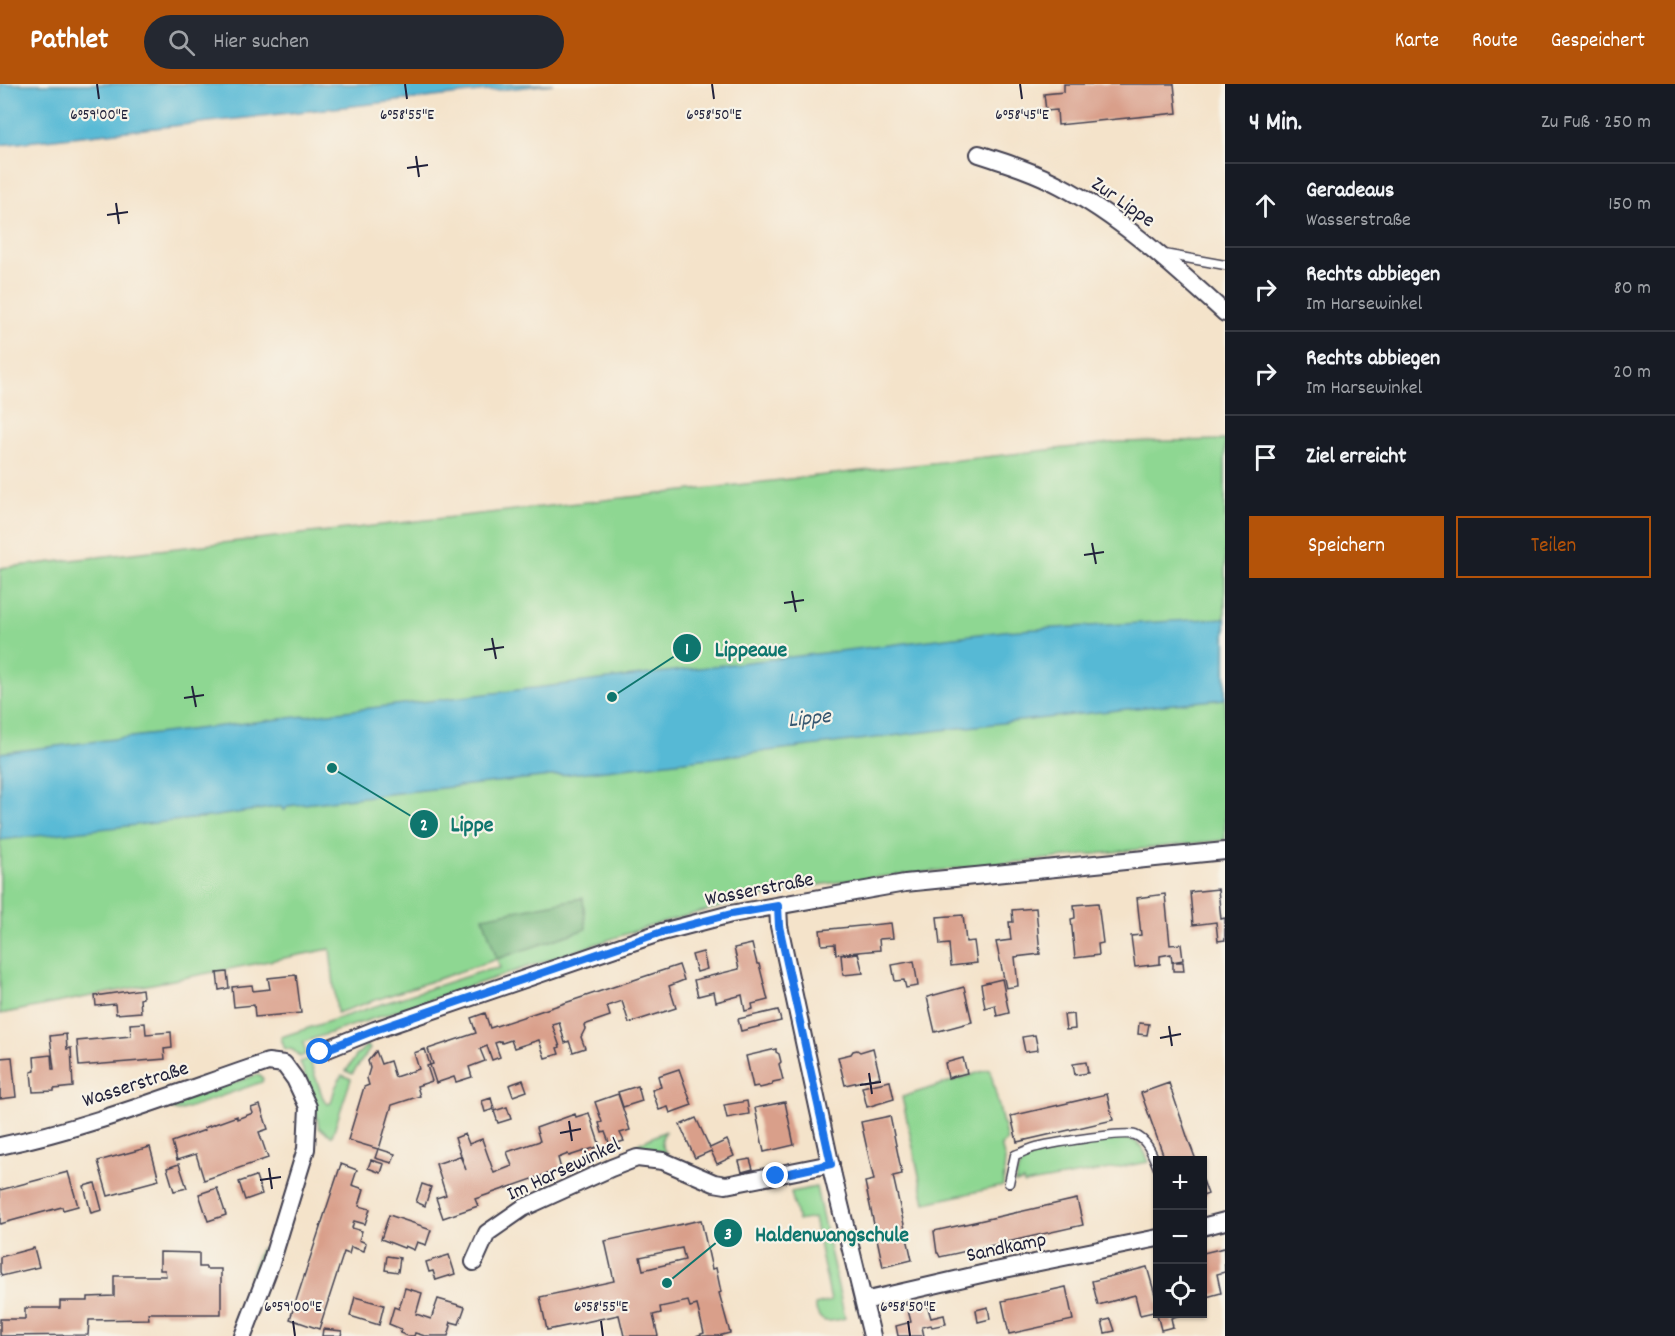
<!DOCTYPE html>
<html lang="de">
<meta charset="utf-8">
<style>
:root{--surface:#171b24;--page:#242831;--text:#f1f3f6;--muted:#9ea1a6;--line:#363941;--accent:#b45309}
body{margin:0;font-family:Dekko,sans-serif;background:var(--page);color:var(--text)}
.controls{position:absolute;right:18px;bottom:18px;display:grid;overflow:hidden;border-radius:0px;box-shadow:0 2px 4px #0004}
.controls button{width:54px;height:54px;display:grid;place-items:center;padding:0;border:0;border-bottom:2px solid var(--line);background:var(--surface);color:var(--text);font:30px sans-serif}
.stop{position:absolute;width:18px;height:18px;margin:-14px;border:4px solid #1a73e8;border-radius:50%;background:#fff}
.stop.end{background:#1a73e8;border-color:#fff;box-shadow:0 2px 6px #0008}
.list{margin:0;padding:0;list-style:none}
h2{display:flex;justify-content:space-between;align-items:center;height:78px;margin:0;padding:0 24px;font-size:26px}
h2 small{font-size:20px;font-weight:400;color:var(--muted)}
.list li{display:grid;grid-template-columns:39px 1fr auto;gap:18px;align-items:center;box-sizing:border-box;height:84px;padding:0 24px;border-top:2px solid var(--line)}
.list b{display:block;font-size:22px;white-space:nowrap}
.list p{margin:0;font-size:20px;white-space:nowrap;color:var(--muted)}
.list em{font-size:20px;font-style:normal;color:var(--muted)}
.actions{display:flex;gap:12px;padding:18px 24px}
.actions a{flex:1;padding:14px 0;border:2px solid var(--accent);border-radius:0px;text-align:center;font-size:21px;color:var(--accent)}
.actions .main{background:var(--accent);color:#fff}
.icon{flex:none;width:33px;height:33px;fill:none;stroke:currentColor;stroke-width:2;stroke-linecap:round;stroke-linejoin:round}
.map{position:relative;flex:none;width:1225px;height:1252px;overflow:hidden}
header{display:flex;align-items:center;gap:36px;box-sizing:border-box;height:84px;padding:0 30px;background:var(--accent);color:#fff}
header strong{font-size:28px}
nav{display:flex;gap:33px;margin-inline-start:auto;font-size:21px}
.search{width:420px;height:54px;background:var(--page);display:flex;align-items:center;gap:15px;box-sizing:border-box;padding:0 21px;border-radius:33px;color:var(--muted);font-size:22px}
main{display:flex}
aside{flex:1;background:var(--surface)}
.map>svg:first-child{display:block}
</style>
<header>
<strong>Pathlet</strong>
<div class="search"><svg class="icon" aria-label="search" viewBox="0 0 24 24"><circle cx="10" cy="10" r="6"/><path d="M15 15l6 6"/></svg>Hier suchen</div>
<nav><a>Karte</a><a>Route</a><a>Gespeichert</a></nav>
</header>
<main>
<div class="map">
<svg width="1225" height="1252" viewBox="0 0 1225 1252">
<rect width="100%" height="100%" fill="#f7f3e8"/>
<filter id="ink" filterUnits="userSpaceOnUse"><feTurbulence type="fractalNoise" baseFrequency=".0167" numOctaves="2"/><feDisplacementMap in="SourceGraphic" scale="12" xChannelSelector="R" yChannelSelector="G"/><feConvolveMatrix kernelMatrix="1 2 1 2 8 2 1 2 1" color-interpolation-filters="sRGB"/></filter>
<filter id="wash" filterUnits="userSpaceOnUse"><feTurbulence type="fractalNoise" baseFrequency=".008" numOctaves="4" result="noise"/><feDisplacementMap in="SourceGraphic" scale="24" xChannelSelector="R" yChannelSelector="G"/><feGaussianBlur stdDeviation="1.35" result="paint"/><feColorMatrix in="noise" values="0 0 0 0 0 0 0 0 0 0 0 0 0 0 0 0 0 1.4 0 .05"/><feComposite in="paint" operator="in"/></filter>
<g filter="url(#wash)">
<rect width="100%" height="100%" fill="#f4e3ca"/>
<path fill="#8ed792" stroke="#587c66" stroke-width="1.5" d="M1225,356v400l-374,40 -51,8 -50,11 -91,24 -356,119 3,12 -6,3 -7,-7 -9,-2 -3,-11 202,-66 17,-3 -3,-9 -160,54 -7,-64 -330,65v-446l1119,-126z
M367,961l3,4 -18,25 -6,-3 11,-16z
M309,975l14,39 5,6 3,-1 4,-15 7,-13 9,4 -19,57 -13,-8 -4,-24 -15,-42z
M990,985l17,72 -6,4 4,15 -2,26 -78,17 -23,-106z
M256,991l5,1 2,3 -1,3 -83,29 -5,-1 -7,-5z
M666,1047c-6,8 -6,15 1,22l-31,-6 -1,-2z
M1123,1054c16,1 21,11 26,24l-125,22 -1,-3 -8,2c1,-8 3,-15 8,-22 13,-14 79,-20 100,-23z
M816,1103l29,131c-17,4 -26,8 -30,-13l16,-4 -17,-83 -16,3 -7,-29z
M263,1164l3,1 -27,75h-4v-6l22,-61 3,-8z"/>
<path fill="#72b87c" stroke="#4a6d5c" stroke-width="1.5" d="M583,814l3,31 -89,30 -14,-42z"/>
<path fill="#57b9d5" stroke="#3c6e88" stroke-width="1.5" d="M0,0h553l-553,61z
M1225,534v81c-178,17 -355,40 -532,61 -135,16 -270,29 -405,46l-4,5 -3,-4h-4l-67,10 -210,23v-87l1004,-122z"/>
<g id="blocks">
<path fill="#d99f8a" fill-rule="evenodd" d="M1064,0h110l3,29 -119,12 -1,-15 -11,1 -2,-17 20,-2z
M1218,805l3,30 4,-1v22l-7,1 -2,-19 -23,3 -3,-33z
M1165,810l5,51 11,-1 2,16 -11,2 -1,-8 -11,2v8l-25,3 -4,-31 10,-1 -4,-37z
M1098,819l5,40 -5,1 1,11 -24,3 -4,-39 4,-1 -1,-13z
M1036,824l4,46 -25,3 3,29 -12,2 -10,-46 15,-2 -2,-18h4l-1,-12z
M963,831l3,27 8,-1 3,22 -26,3 -2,-22 -9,1 -3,-28z
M891,839l2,15 -14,1 1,11 -44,4 -1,-10 -13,1 -2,-15z
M752,860l5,20h2l9,36 -16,4 1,5 -8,2 -3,-16 -26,7 -2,-10 -16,4 -4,-16 45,-11 -5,-21z
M703,868l4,17 -10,3 -5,-17z
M858,869l5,20 -20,2 -2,-20z
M914,877l4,25 -12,2 -2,-8 -9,1 -3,-16z
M1173,878h10l1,9h-11z
M679,881l5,15 -15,6 7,22 -47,15 -7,-22 -15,5 3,10 -26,9 1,4 -4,8 4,11 -12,4 -4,-11 -4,2 -6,-21 -7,2 8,23 -3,1 2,6 -14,4 -6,-18 -25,8 -3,-8 -9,3 -1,-2 -6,2 5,14 -8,3 -5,-14 -7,3 5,12 -16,6 3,10 -16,5 -2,-5 -18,6 -6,-18 3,-1 -5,-15 48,-16 -5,-15 14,-5 5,15z
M227,888l2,16 -10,2 -2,-17z
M296,891l5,38 -46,4 -1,-12 -20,2 -2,-20 20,-2 1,6 17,-2 -2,-11z
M1002,895l7,34 -12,3 -2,-11 -10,3 -4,-24z
M964,903l8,35 -37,10 -8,-35z
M142,905l1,9 -3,1 1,13 -25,2 -1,-10 -19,2 -1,-10z
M778,926l3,11 -40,10 -3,-12z
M1074,930l1,15 -9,1 -2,-15z
M145,939l1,11 25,-2 1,16 -8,1 1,10 -86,7 -2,-25 54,-5 -1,-12z
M1139,939l10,1 -2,11 -9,-1z
M66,950l1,15 4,-1 2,39 -19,2v2l-21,1 -2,-20 4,-1 -1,-14 17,-2 1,14h2l-4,-33z
M1035,951l3,15 -13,2 -3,-15z
M873,964l7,29 -35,8 -7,-28 13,-3 2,-3 4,-1 3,2z
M425,965l5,16 -3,1 5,15 -15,5 3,10 -28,9 -13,44 16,5 -3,9 -17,-5 3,-9 -30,-9 16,-53 5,-2 -2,-7 3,-10 -2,-7 8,-10 5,13 9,-3 5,16 24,-8 -5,-16z
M776,965v3l3,2 2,8 -2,2 4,16 -10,2 -1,3 -12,3 -2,-2 -5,1 -7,-31z
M12,973l4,40 -16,2v-41z
M963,974l4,15 -19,5 -3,-15z
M1086,978l2,11 -13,2 -2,-11z
M679,985l13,36 -22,8 -2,-6 -9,3 -7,-20 9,-3 -3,-11z
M523,996l4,11 -14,5 -4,-11z
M890,997l4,18 -27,8 -5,-20z
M1169,999l19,56 8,21h-31l-24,-67z
M638,1002l4,15 -19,6 -5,-15z
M618,1010l12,36 -10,3 4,8 -14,4 -5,-13 -3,1 -3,-10 3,-1 -7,-20z
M1107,1010l6,26 -96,22 -6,-26z
M491,1014l3,11 -9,3 -3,-11z
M747,1017l2,13 -22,4 -3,-13z
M785,1018l9,43 -30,7 -9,-44z
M260,1021l8,24 -9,3 9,26 -64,22 -8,-26 -19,6 -5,-18 33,-12 -1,-2 33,-12v3l16,-6 -2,-5z
M507,1023l4,12 -13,4 -4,-12z
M589,1029l11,33 -31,10 -1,-2 -10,4 3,11 -86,30 3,7 -35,12 -7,-20 10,-3 -10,-31 24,-8 6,14 -11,-32 10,-4 4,10 13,-5 12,34 18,-7 -5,-14 33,-11 -4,-13 39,-14 1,3z
M890,1032l12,58 -9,2 19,84 -29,7 -18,-85 9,-2 -13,-58z
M696,1034l14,30 17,-8 7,16 -17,8 -6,-13 -16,7 -15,-33z
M150,1063l9,33 -26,7 1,2 -26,7 -10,-35z
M750,1075l3,10 -11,3 -3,-11z
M371,1076l13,4 -3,9 -13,-5z
M179,1080l8,24 -13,3 -7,-23z
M341,1080l16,6 -5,15 12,4 -5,17 11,3 -5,15 -11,-3 -2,7 10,3 -3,9 7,3 -2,8 -13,-4 -2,7 -5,-2 -25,77 -29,-10z
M68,1088l10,34 -15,4 -1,-3 -62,17v-34z
M256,1092l6,18 -17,6 -6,-18z
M1203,1096l5,14 -5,2z
M95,1099l7,27 -11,3 -7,-27z
M422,1100l9,3 -6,19 -9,-4z
M217,1104l9,27 -18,6 -9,-27z
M1077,1115l6,26 -143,32 -2,-4h-1l-3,-22z
M389,1131l33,11v1l9,3 -5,15 -9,-3 -3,8 -9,-4 -1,2 -23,-9z
M701,1136l11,49 4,-1 5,24 -2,1 11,40 -12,3h-22l8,-3 -7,-28 -7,2 -2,-6 -28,6 1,6 -8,2 5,21h-34l-5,-21 -72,15 -7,-33 74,-16 -9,-40zM682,1164l3,12 -42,10 -3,-13z
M34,1164l5,19 -37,9 -2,-4v-15z
M1224,1164l1,24 -8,2 4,19 -18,5v-45z
M160,1168l39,1v14h7v2h15v45h-56v-1h-17l1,6 -60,1 -1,15 -88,1v-17h25v-11h35v-7h28v-4l26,-1v-20h52l-1,-6h-5z
M449,1171l6,19 -19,6 -3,-9 -4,1 -3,-10z
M387,1172l13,2 -2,14 -13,-2z
M1147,1183l11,38v6l-18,4 -5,-20 -37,10 -6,-24z
M1066,1203l7,33 -64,14 -7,-33z
M405,1204l17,5 -6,21 15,5 7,-20 27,8 -6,17 -8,-2 -1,3 1,1 -3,10h-23l-10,-3 -1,3h-6l-8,-3 1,-4 -12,-5 5,-17 5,2z
M355,1213l29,8 -5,20 -29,-9z
M927,1221l4,13 13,-3 2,9 -14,3 -1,-2 -9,2 2,9h-26l-2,-10 15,-4 -3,-12z
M988,1223l2,12 -12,3 -2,-12z
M1157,1230h27l-13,4 2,9 -12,3z
M1111,1235l4,12 -10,2 -3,-12z
M323,1245l19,2 -1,5h-19z"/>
</g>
</g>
<g filter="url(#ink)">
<use href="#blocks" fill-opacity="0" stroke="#423f50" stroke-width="1.5"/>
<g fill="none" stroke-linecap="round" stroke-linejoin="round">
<defs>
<path id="lane" d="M1164,170l61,11
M1009,1099l6,-28c6,-2 12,-5 18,-7 14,-4 89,-17 102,-13 13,5 18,21 23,33"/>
<path id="street" d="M979,70c28,9 56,18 82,32 61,32 113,81 164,127
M778,822l1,20 54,250 39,160
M320,968l55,-22 287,-98 69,-18 174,-31 320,-32
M0,1062c92,-19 179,-54 268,-84l16,2 11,15 13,28 -2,42 -35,114 -28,73
M1202,1143l23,-6
M474,1178l13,-29 36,-25 88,-40 26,-10 26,3 51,22 12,2 105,-21
M864,1217l126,-29 168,-34"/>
</defs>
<use href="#lane" stroke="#423f50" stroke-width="11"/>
<use href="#street" stroke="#423f50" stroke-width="20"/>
<use href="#lane" stroke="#fff" stroke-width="8"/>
<use href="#street" stroke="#fff" stroke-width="16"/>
</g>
</g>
<g fill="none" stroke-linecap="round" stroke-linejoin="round" filter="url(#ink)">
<path stroke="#1a73e8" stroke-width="8" d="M320,968l55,-22 287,-98 69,-18 47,-8 1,20 52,238 -55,12"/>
</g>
<path fill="none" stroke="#22223b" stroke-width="2" d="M97,0l2,15M405,0l2,15M712,0l2,15M1020,0l2,15M416,72l3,21M407,84l21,-3M116,119l3,21M107,131l21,-3M1092,459l4,21M1084,471l20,-3M792,507l4,21M784,519l20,-3M492,554l4,21M484,566l20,-3M192,602l4,21M184,614l20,-3M1169,942l3,20M1160,954l21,-4M869,989l3,21M860,1001l21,-3M569,1037l3,20M560,1049l21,-4M269,1084l3,21M260,1096l21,-3M293,1237l2,15M601,1237l2,15M908,1237l2,15"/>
<g text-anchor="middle" stroke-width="4.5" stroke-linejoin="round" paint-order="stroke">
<g font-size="21" fill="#22223b" stroke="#f7f3e8">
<text transform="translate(1124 117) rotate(35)" y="7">Zur Lippe</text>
<text transform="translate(759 804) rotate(-11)" y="7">Wasserstraße</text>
<text transform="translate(135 999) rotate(-18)" y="7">Wasserstraße</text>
<text transform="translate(563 1084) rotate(-25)" y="7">Im Harsewinkel</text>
<text transform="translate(1006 1162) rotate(-12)" y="7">Sandkamp</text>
</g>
<g font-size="22" font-style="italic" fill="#355771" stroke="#f7f3e8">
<text transform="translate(809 632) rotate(-6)" y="8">Lippe</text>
</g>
</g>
<g font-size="15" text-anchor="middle" fill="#22223b" stroke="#f7f3e8" stroke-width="4.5" stroke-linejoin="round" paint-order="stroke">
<text x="99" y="35">6°59'00"E</text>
<text x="407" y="35">6°58'55"E</text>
<text x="714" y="35">6°58'50"E</text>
<text x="1022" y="35">6°58'45"E</text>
<text x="293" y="1227">6°59'00"E</text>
<text x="601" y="1227">6°58'55"E</text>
<text x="908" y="1227">6°58'50"E</text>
</g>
<path fill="none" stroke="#0f766e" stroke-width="2" d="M612 613L687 564M332 684L424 740M667 1199L728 1149"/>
<g fill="#0f766e" stroke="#f7f3e8" stroke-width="2">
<circle cx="612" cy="613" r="6"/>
<circle cx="332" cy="684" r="6"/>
<circle cx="667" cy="1199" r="6"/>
<circle cx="687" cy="564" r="15"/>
<circle cx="424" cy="740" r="15"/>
<circle cx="728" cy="1149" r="15"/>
</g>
<g font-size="18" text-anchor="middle" font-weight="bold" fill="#fff">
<text x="687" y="570">1</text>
<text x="424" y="746">2</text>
<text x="728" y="1155">3</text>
</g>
<g font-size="22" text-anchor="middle" font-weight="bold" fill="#0f766e" stroke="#f7f3e8" stroke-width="4.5" stroke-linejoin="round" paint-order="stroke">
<text x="751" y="572">Lippeaue</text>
<text x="472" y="747">Lippe</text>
<text x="832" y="1157">Haldenwangschule</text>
</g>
</svg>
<div class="controls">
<button>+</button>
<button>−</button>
<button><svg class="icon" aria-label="locate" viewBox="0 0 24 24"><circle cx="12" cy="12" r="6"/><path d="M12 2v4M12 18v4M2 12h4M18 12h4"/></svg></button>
</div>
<div class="stop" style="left:320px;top:968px"></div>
<div class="stop end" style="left:776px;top:1092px"></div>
</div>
<aside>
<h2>4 Min.<small>Zu Fuß · 250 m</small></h2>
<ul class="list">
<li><svg class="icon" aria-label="ahead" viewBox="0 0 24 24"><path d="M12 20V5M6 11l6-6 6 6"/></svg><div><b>Geradeaus</b><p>Wasserstraße</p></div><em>150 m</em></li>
<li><svg class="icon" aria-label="right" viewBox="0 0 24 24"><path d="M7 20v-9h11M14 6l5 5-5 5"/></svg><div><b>Rechts abbiegen</b><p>Im Harsewinkel</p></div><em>80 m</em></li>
<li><svg class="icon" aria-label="right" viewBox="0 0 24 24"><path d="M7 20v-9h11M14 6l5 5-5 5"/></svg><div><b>Rechts abbiegen</b><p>Im Harsewinkel</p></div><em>20 m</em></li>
<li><svg class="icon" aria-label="arrive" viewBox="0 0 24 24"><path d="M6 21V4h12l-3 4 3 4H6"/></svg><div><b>Ziel erreicht</b></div></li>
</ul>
<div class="actions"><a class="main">Speichern</a><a>Teilen</a></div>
</aside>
</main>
